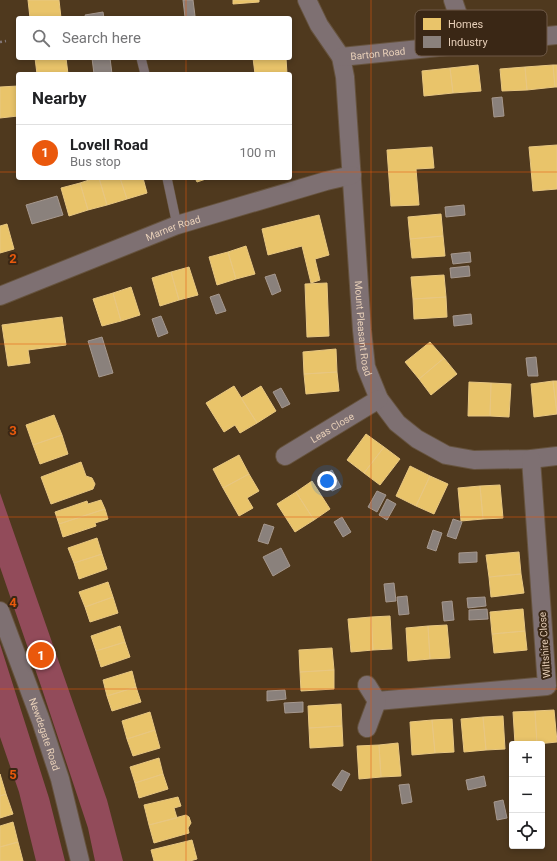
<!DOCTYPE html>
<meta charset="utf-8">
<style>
:root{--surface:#fff;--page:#f6f6f6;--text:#202124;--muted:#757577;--line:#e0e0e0;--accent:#ea580c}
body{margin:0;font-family:Roboto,sans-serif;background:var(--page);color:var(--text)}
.controls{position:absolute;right:12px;bottom:12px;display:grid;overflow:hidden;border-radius:4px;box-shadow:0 2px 6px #0003}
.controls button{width:36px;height:36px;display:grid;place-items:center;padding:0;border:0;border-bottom:1px solid var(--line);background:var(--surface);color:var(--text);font:20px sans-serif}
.you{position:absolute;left:327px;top:481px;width:14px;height:14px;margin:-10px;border:3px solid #fff;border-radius:50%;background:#1a73e8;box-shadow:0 0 0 6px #1a73e833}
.badge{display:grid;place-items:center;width:26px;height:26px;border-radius:50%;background:var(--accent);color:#fff;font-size:13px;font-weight:700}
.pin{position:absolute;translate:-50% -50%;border:2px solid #fff;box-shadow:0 1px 4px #0006}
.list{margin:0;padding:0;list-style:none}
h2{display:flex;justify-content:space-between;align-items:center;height:52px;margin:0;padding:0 16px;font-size:17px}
h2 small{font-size:13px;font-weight:400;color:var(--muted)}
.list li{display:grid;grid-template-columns:26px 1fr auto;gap:12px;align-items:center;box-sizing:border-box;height:56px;padding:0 16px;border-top:1px solid var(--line)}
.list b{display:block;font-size:15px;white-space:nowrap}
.list p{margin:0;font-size:13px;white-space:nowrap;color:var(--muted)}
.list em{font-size:13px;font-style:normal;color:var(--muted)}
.icon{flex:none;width:22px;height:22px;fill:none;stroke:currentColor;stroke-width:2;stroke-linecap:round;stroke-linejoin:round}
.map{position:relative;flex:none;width:557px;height:861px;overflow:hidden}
.search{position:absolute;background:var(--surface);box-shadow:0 2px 6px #0003;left:16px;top:16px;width:276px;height:44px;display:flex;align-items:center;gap:10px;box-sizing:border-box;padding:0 14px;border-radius:4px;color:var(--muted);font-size:15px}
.panel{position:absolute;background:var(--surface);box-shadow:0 2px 6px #0003;left:16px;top:72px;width:276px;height:108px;border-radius:4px}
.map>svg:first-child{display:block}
</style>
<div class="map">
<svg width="557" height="861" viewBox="0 0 557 861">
<rect width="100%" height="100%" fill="#4f391e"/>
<path fill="#924b5a" d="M0,493l107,307 16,61h-28l-7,-33 -46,-139 -42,-122z
M0,644l49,154 16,63h-29l-17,-69 -19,-55z"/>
<path fill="#e9c46a" stroke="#e8c781" d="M28,0h31l2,18h-31z
M233,0h26v2l-26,2z
M35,58h31l2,16h-31z
M253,58h33l1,16h-32z
M478,65l3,26 -28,2 -3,-25z
M553,65l2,22 -28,3 -2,-23z
M553,65h4v22h-2z
M525,67l2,23 -25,1 -2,-22z
M450,68l3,25 -29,3 -2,-25z
M18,86v30l-18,2v-31z
M557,145v44l-24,2 -4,-44z
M432,147l2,21 -18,1 3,36 -28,1 -4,-56z
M95,178h4l8,27 -19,5 -8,-27z
M99,178h21l7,21 -20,6z
M120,178h23l4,15 -20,6z
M195,178h14l-12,4z
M80,183l8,27 -19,6 -8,-28z
M441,214l2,22 -33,3 -2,-22z
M319,215l10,40 -14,4 5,21 -9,3 -9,-37 -34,9 -6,-26z
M7,224l7,25 -14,4v-27z
M443,236l2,20 -33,2 -2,-19z
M246,246l9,28 -19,5 -8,-27z
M228,252l8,27 -19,6 -8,-28z
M189,267l9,28 -19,5 -8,-28z
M171,272l8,28 -19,6 -8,-28z
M444,275l2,22 -33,2 -2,-22z
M327,283l2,53 -22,1 -2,-53z
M131,287l9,28 -19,6 -8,-28z
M113,293l8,28 -19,5 -9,-27z
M446,297l1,20 -33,2 -1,-20z
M62,317l4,28 -38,5 2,13 -22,3 -6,-41z
M430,342l14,16 -25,21 -14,-17z
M336,349l1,23 -33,2 -1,-22z
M444,358l13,16 -26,21 -12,-16z
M337,372l2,19 -33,3 -2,-20z
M553,381l4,33 -23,3 -3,-33z
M553,381h4v33z
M469,382l22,1 -1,33h-22z
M491,383l20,1 -2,33 -19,-1z
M234,386l23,37 -17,10 -5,-8 -11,7 -18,-29z
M261,386l15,25 -19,12 -16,-25z
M54,415l8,20 -29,10 -7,-20z
M366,434l18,13 -20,26 -17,-13z
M62,435l6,19 -28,10 -7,-19z
M384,447l16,12 -20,26 -16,-12z
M239,455l10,19 -26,14 -10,-19z
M81,462l5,14 6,2 3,6 -2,5 -42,15 -10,-27z
M410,466l20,10 -14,30 -20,-10z
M249,474l10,17 -12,7 6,10 -14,8 -16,-28z
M430,476l18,8 -14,30 -18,-8z
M312,481l18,28 -16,11 -18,-28z
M500,485l3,33 -20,1 -3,-33z
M480,486l3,33 -22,2 -3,-33z
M296,492l18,28 -19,12 -18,-28z
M101,500l4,9 -46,15 -4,-12 32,-11 1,3z
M105,509l3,10 -13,4 1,3 -33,11 -4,-13z
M97,538l5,16 -28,9 -6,-15z
M519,552l2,22 -32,3 -3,-22z
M102,554l5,15 -28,10 -5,-16z
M521,574l3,19 -33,4 -2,-20z
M108,582l5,15 -28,10 -6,-15z
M113,597l5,16 -28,9 -5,-15z
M523,609l2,22 -33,3 -2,-22z
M390,616l2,33 -19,1 -2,-33z
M371,617l2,33 -22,2 -3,-33z
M447,625l3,33 -20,1 -2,-33z
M120,626l5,16 -29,9 -5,-15z
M428,626l2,33 -22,2 -2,-33z
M525,631l2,19 -33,3 -2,-19z
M125,642l5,15 -29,10 -5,-16z
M332,648l2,22 -34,2 -1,-22z
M334,670v19l-33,2 -1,-19z
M132,671l4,16 -29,9 -4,-16z
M136,687l5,15 -29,9 -5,-15z
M341,704l1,22 -33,2 -1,-22z
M554,710l3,32 -20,2 -2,-33z
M535,711l2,33h-22l-2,-32z
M150,712l5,18 -28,9 -5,-18z
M503,716l2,33 -19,1 -3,-33z
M483,717l3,33 -22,2 -3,-33z
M452,719l2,33 -19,1 -3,-33z
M432,720l3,33 -23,2 -2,-33z
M342,726l1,20 -33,2 -1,-20z
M155,730l5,18 -27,8 -6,-17z
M398,743l3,33 -20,1 -2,-32z
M379,745l2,32 -22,2 -2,-33z
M159,758l4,16 -28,9 -5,-16z
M0,774l6,20 -6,2z
M163,774l5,15 -29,9 -4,-15z
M6,794l7,20 -13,4v-22z
M178,797l3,9 -7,2 3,10 -28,7 -5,-20z
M186,815l3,2 2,6 -3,5 1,5 -35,10 -5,-18z
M13,822l5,20 -18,5v-21z
M192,840l5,19 -7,2h-36l-3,-11z
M18,842l5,19h-23v-14z"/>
<path fill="#8a817c" stroke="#a6988e" d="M183,0h10l2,16 -10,1z
M103,12l1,6h-18l-1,-3z
M92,58h18l2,16h-18z
M502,97l2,19 -10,1 -2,-19z
M57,196l6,19 -31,9 -6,-19z
M464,205l1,10 -19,2 -1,-10z
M470,252l1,10 -18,2 -2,-10z
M469,266l1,10 -19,2 -1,-10z
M275,274l6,17 -9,4 -7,-18z
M219,294l7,17 -10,3 -6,-17z
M471,314l1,10 -18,2 -1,-10z
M161,316l7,17 -10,4 -6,-18z
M102,337l11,36 -14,4 -11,-36z
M536,357l2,19h-10l-2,-18z
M281,388l9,16 -8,4 -9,-16z
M332,470l9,17 -9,4 -9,-16z
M377,491l9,4 -9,17 -9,-5z
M387,499l9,5 -9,16 -8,-5z
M342,517l9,15 -8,5 -9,-15z
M453,519l9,3 -6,17 -9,-3z
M264,524l10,3 -6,17 -10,-3z
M433,530l9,3 -6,18 -9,-3z
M281,548l9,18 -17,10 -10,-19z
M477,552v10l-18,1v-10z
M394,583l2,18 -10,1 -2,-18z
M407,596l2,18 -10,1 -2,-18z
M485,597l1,9 -18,2 -1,-10z
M452,601l2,19 -10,1 -2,-19z
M487,609l1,10 -19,1v-10z
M285,690l1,9 -19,2v-10z
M303,702v10l-18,1 -1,-10z
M342,770l8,4 -9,17 -9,-6z
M484,776l2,10 -18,4 -2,-10z
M409,784l3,18 -10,2 -3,-19z
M503,800l4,18 -10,2 -3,-18z"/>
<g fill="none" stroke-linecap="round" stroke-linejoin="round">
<defs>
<path id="service" d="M141,58l4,16
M167,178l10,47"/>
<g id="minor">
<path id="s1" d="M307,0l12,25 22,32 4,20 17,253 4,37 13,32 18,24 20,16 29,16 28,5 57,-1 26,-3"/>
<path d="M453,0l15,44"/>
<path id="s2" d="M341,57l216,-22"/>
<path id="s3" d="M0,296l177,-71 149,-44 26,-6"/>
<path id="s4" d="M285,456l94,-57"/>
<path id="s5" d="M0,611l41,110 19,58 20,82"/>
<path d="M377,701l170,-15 -16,-227"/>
<path d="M367,728l10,-27 -10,-16"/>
</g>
</defs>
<use href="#service" stroke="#66533e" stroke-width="10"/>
<use href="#minor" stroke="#66533e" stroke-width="20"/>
<path stroke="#847878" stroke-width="2.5" stroke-dasharray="2 3" stroke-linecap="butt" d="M0,42l6,-1"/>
<use href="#service" stroke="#7e7072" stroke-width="9"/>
<use href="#minor" stroke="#7e7072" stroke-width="18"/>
</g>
<path fill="none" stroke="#e8590c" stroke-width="1" stroke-opacity="0.55" d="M186,0v18M371,0v861M186,58v16M0,172h18M290,172h267M186,178v683M0,344h557M0,517h557M0,689h557"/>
<g text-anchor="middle" stroke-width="4" stroke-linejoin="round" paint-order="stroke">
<g font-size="10" fill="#e7cfb8" stroke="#3a2715">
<text dy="4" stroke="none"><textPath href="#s2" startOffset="37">Barton Road</textPath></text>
<text dy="4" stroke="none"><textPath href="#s3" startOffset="186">Marner Road</textPath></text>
<text dy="4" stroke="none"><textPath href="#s1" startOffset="339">Mount Pleasant Road</textPath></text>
<text dy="4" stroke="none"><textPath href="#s4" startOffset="55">Leas Close</textPath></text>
<text transform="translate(544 645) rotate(-94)" y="4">Wiltshire Close</text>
<text dy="4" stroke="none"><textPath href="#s5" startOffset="131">Newdegate Road</textPath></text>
</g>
</g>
<rect x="415" y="10" width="132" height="46" rx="6" fill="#3a2715" stroke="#6e5946" stroke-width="1"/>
<rect x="423" y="18" width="18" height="12" fill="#e9c46a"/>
<rect x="423" y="36" width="18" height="12" fill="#8a817c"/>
<g font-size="11" fill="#e7cfb8">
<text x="448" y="28">Homes</text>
<text x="448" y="46">Industry</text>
</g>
<g font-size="13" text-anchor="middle" font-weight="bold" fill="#e8590c" stroke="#3a2715" stroke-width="4" stroke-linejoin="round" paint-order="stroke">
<text x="13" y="263">2</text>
<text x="13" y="435">3</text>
<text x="13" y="607">4</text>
<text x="13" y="779">5</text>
</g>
</svg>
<div class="controls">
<button>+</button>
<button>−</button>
<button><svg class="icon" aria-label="locate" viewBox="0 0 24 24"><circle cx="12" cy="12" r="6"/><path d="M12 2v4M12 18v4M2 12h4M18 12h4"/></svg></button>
</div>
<div class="you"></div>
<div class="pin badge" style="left:41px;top:655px">1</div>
<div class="search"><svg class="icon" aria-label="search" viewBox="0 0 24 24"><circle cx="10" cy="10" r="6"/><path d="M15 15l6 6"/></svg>Search here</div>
<section class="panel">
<h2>Nearby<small></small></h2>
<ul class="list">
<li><span class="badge">1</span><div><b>Lovell Road</b><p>Bus stop</p></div><em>100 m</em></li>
</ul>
</section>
</div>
